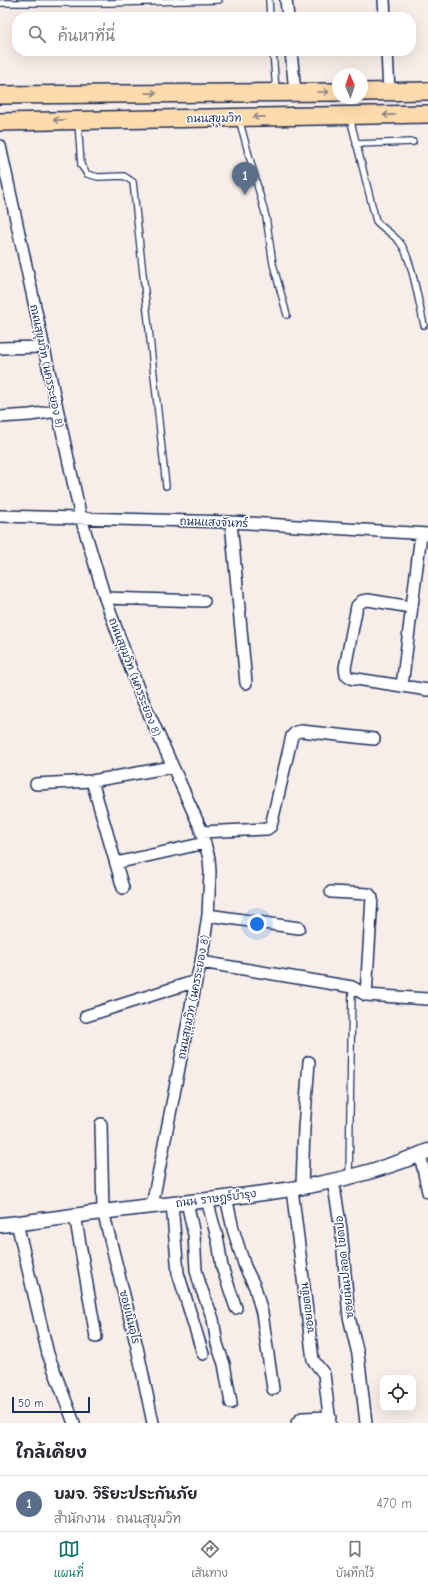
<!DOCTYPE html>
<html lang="th">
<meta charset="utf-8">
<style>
:root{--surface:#fff;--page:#f7f7f7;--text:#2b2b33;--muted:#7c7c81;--line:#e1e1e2;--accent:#0f766e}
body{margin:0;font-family:"Comic Neue","Playpen Sans Thai",sans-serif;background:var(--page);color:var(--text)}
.controls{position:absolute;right:12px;bottom:12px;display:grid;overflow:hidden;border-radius:8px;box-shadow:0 4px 16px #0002}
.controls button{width:36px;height:36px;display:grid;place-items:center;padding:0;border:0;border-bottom:1px solid var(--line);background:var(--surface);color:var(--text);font:20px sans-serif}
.compass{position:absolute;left:332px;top:68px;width:36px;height:36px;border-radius:50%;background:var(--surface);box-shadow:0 4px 16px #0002;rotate:358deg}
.scale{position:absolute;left:12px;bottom:10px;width:78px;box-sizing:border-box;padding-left:4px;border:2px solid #1b2f5e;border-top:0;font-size:11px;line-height:14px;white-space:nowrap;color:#1b2f5e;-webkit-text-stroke:3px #fff;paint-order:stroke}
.you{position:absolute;left:257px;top:924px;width:14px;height:14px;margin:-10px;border:3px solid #fff;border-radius:50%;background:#1a73e8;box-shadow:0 0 0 6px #1a73e833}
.badge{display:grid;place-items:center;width:26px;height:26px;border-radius:50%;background:var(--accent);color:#fff;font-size:13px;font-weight:700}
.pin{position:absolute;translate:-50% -33px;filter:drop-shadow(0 1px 2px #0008)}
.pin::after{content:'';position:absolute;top:21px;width:14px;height:12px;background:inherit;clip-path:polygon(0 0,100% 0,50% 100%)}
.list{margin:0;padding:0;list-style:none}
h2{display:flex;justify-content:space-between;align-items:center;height:52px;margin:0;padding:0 16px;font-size:17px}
h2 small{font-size:13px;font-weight:400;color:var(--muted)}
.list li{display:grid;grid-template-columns:26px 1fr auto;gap:12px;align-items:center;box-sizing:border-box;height:56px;padding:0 16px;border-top:1px solid var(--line)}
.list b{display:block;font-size:15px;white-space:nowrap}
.list p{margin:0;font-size:13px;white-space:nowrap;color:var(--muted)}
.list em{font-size:13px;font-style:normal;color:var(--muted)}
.icon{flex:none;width:22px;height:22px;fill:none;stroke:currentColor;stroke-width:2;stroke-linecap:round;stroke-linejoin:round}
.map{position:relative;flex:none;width:428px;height:1423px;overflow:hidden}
.search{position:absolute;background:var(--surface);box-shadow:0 4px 16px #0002;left:12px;right:12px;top:12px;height:44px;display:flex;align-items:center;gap:10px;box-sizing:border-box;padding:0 14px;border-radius:16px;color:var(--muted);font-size:15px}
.sheet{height:108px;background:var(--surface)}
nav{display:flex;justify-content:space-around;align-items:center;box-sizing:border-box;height:56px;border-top:1px solid var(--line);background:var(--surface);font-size:11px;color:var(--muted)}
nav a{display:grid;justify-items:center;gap:2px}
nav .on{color:var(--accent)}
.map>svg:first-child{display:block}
</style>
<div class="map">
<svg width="428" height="1423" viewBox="0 0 428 1423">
<rect width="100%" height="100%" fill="#f8eee9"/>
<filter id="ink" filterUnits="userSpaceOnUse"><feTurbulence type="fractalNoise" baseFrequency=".025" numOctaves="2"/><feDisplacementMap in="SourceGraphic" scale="8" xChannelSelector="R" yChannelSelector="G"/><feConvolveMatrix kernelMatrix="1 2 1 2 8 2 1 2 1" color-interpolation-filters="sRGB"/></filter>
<g filter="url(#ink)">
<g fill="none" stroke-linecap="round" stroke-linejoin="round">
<defs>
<path id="service" d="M269,0l1,17
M0,3h110l109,-3
M273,51l3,40
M350,118l26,103c7,8 20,15 25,23 11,15 18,61 23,81
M239,119l27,98 7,47 14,51
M78,122l3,43 6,9 11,3 26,-1 9,6 33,304
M356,144l57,-2
M349,1177l3,-190"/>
<path id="minor" d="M286,0l2,17
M384,0l1,17
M291,51l4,41
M387,51l2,41
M0,146l81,372 24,80 35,96 60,133 9,31 1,14 -2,43 -7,47 -5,19 -44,225
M0,348l43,-1
M0,417l30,-2 27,-4
M0,516l231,6 197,12
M231,522l15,161
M105,598l99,3
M411,607l-43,-7 -6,1 -5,5 -12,62 1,7 4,3 78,12
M402,686l19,-152
M92,781l31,107
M36,784l56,-3 80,-14
M201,832l66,-3 4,-3 21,-90 4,-4 5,-1 73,8
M116,863l89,-20
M331,892l38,2 3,4 -6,97
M208,915l91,13
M201,962l151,25 14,8 62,4
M86,1016l110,-35
M101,1124l2,87 34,136 16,76
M420,1154l8,38
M333,1181l8,48 8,88 9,37 8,69
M302,1187l2,-59 5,-66
M292,1189l21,171 11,14 6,49
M226,1197l7,32 12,38 10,20 7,26 11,76
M207,1200l11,41 4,26 14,41
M187,1202l7,33 2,35 4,15 13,34 4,25 7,20 7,39
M172,1204l6,69 25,81
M75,1215l21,122
M17,1223l31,131 26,69
M297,1423l5,-5 28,-1"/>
<path id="tertiary" d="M0,1225c51,-5 102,-14 153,-19 93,-10 189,-18 275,-55"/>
<path id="primary" d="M362,92l66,-1
M0,95l338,-3
M0,122l428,-8"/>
</defs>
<use href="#service" stroke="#1b2f5e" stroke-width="8"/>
<use href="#minor" stroke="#1b2f5e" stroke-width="14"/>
<use href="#tertiary" stroke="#1b2f5e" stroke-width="17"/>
<use href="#primary" stroke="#1b2f5e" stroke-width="20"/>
<use href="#service" stroke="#fff" stroke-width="5.5"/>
<use href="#minor" stroke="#fff" stroke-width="11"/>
<use href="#tertiary" stroke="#fff" stroke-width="14"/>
<use href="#primary" stroke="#fedbac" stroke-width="17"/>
</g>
<defs><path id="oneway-shaft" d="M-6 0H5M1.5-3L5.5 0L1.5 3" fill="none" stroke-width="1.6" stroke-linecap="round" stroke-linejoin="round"/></defs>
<g stroke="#8c8585">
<use href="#oneway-shaft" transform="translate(323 92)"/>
<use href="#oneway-shaft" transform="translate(151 93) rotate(-1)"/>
<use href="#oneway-shaft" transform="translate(389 115) rotate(179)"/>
<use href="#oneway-shaft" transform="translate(259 117) rotate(179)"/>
<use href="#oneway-shaft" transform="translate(59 120) rotate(179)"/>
</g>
</g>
<g text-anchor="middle" stroke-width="3" stroke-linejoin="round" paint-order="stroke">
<g font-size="11" fill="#1b2f5e" stroke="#fff">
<text transform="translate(214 118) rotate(-1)" y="4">ถนนสุขุมวิท</text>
<text transform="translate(47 366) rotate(78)" y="4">ถนนสุขุมวิท (นครระยอง 8)</text>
<text transform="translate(214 522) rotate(2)" y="4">ถนนแสงจันทร์</text>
<text transform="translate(135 677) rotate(69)" y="4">ถนนสุขุมวิท (นครระยอง 8)</text>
<text transform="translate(193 997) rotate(-79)" y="4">ถนนสุขุมวิท (นครระยอง 8)</text>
<text transform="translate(216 1198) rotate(-7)" y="4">ถนน ราษฎร์บำรุง</text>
<text transform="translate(344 1267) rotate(-96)" y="4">ซอยเนินปลอด โขดปอ</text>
<text transform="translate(307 1308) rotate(-97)" y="4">ซอยเขตขัน</text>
<text transform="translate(130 1317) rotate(76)" y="4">ซอยเนินอุไร</text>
</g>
</g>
</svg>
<div class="controls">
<button><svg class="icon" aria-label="locate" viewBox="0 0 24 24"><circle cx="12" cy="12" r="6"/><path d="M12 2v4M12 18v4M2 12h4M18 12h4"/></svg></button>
</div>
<svg class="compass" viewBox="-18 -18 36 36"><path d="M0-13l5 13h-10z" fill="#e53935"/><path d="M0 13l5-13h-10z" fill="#7c7c81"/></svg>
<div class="scale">50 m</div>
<div class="you"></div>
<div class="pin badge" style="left:245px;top:195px;background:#5c6f8a">1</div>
<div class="search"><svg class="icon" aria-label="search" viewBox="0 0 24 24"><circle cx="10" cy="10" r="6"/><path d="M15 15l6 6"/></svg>ค้นหาที่นี่</div>
</div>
<section class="sheet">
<h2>ใกล้เคียง<small></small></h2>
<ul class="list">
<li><span class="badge" style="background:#5c6f8a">1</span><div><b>บมจ. วิริยะประกันภัย</b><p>สำนักงาน · ถนนสุขุมวิท</p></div><em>470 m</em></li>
</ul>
</section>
<nav>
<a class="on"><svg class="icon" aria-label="map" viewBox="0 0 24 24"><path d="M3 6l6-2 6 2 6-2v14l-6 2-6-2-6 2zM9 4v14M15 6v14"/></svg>แผนที่</a>
<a><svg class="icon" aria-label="directions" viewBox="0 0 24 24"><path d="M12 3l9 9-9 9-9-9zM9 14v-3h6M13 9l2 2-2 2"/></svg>เส้นทาง</a>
<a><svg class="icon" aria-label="saved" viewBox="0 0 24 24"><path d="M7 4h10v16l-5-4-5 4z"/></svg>บันทึกไว้</a>
</nav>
